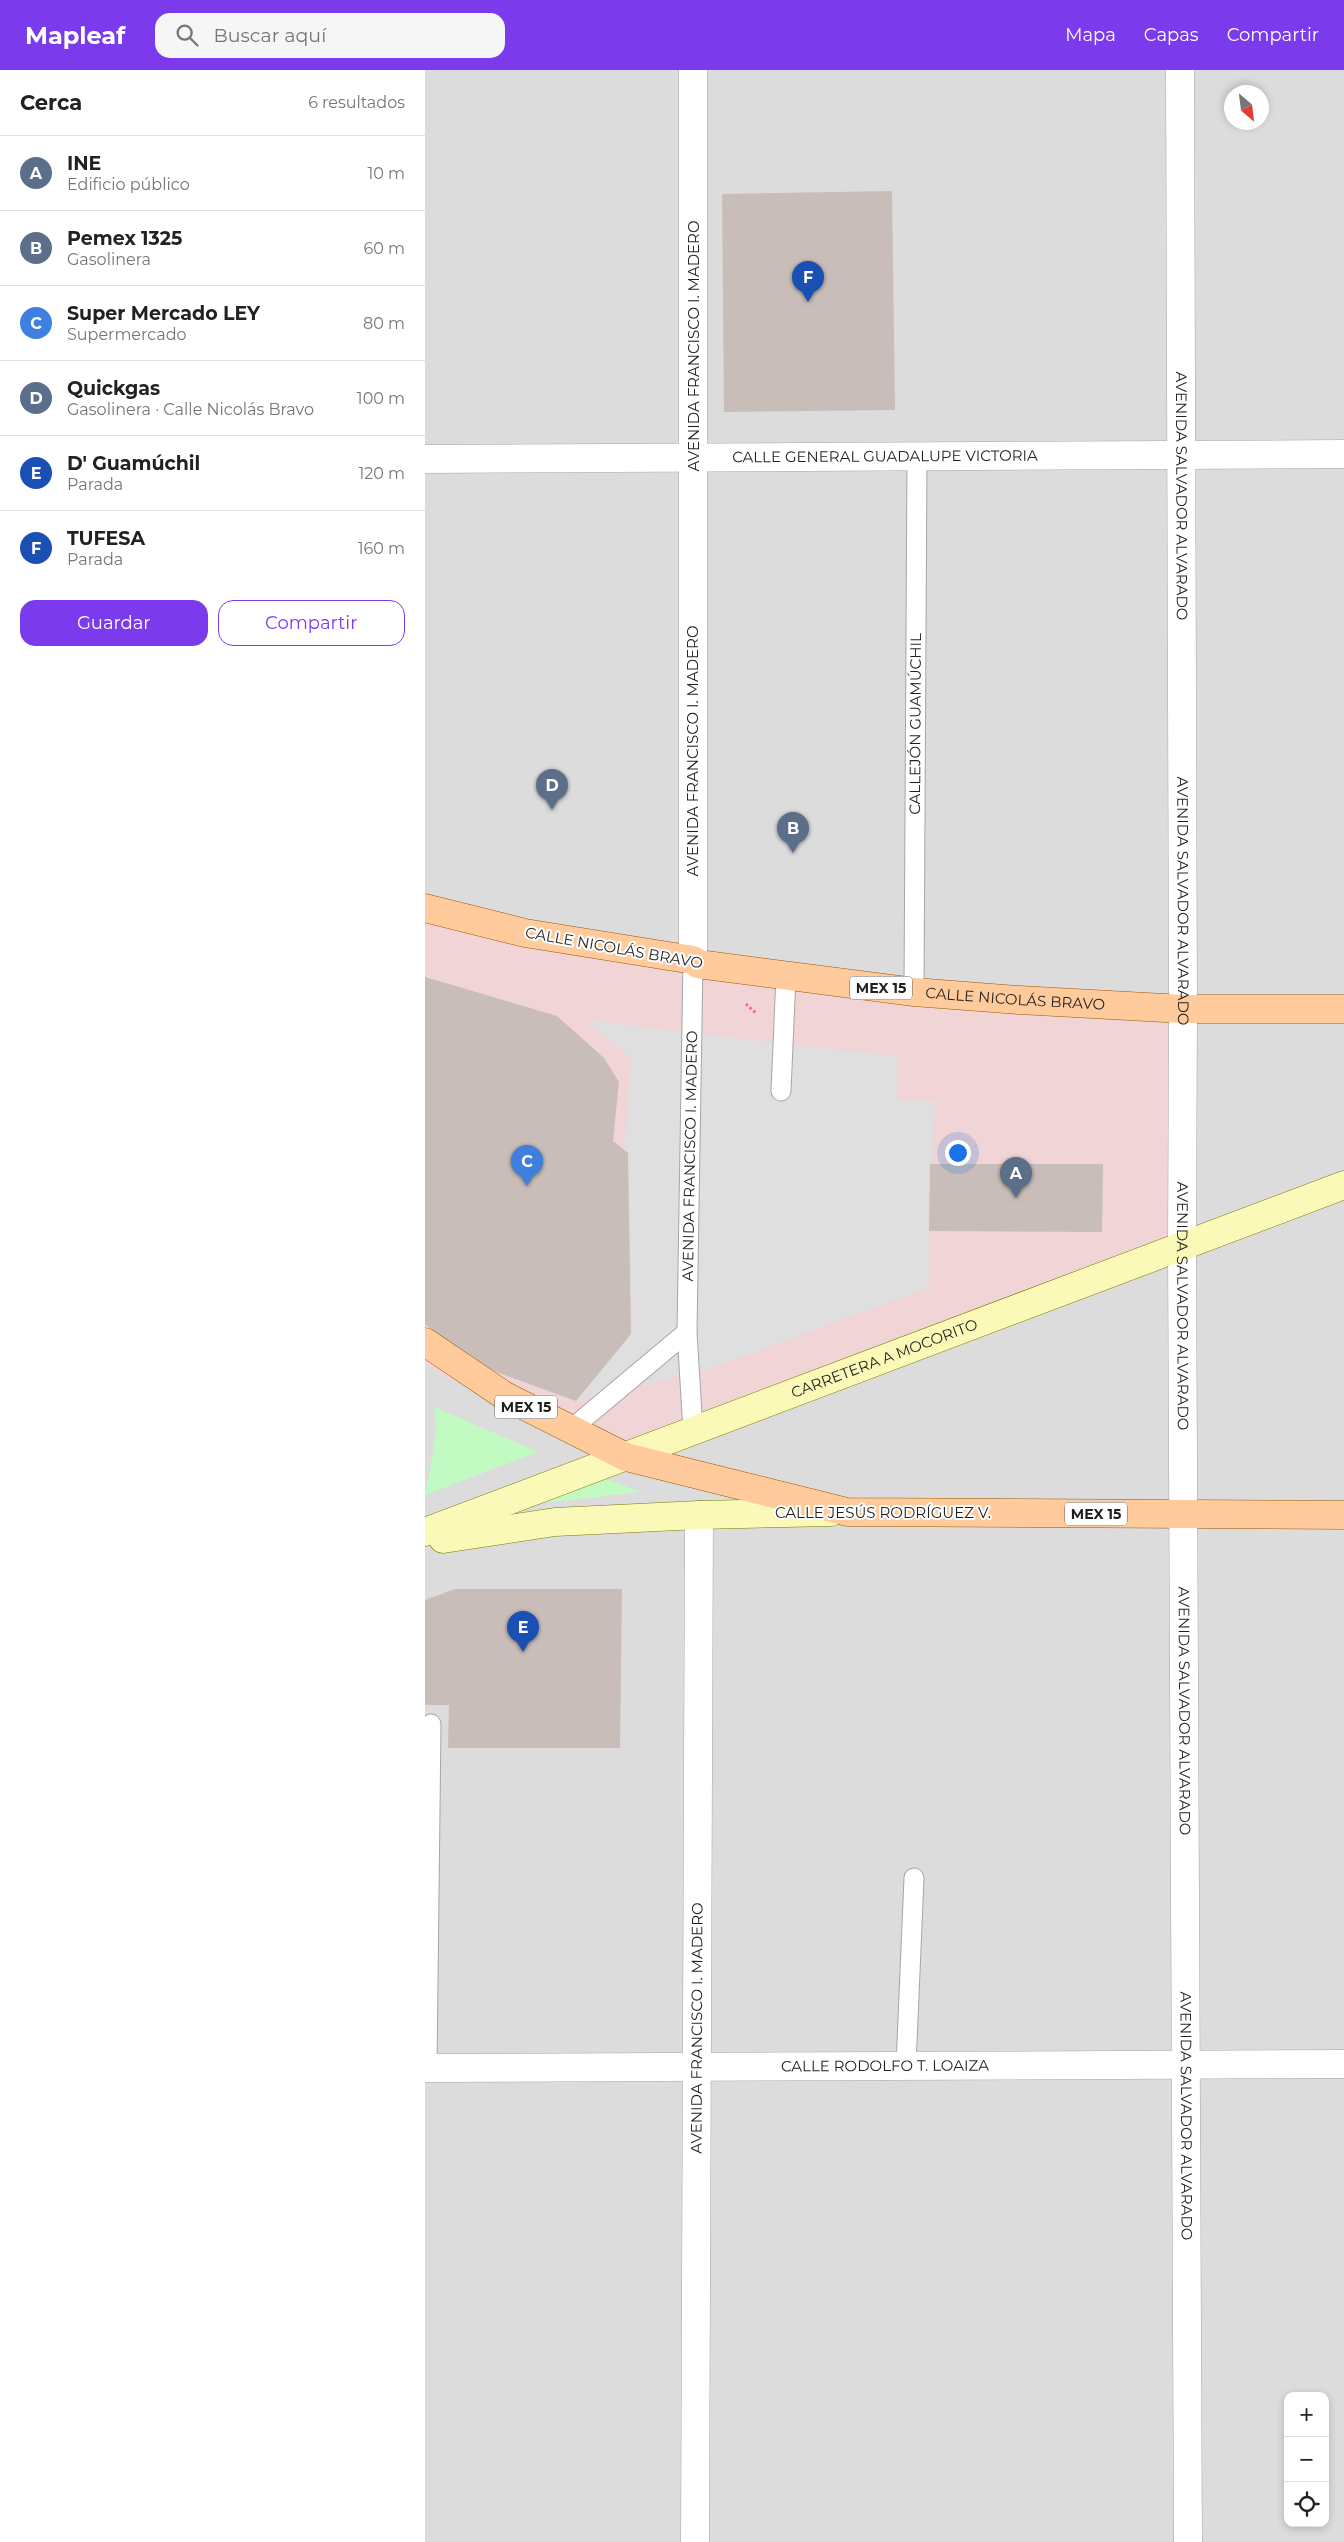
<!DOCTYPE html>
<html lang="es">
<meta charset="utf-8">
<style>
:root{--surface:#fff;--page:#f6f6f6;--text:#222;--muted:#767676;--line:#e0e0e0;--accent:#7c3aed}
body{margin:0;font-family:Montserrat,sans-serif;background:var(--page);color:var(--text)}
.controls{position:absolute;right:15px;bottom:15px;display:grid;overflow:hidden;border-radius:10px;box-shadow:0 2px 8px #0003}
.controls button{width:45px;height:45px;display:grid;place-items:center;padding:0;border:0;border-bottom:1px solid var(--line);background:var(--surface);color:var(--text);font:25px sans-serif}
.compass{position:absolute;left:799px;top:15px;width:45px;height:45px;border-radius:50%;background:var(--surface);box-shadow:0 2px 8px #0003;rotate:152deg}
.you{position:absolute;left:532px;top:1082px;width:18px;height:18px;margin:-12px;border:4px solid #fff;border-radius:50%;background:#1a73e8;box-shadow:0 0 0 8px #1a73e833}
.badge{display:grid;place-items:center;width:32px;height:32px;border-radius:50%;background:var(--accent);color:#fff;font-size:16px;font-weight:700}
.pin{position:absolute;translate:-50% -41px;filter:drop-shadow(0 1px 2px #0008)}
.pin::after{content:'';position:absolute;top:26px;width:18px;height:15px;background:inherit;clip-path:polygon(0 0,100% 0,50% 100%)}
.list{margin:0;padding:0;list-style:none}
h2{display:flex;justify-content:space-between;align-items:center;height:65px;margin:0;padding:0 20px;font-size:21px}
h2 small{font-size:16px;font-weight:400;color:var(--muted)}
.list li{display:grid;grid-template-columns:32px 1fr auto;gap:15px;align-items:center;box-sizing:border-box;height:75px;padding:0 20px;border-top:1px solid var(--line)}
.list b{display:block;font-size:19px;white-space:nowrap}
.list p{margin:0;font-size:16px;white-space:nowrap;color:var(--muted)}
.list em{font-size:16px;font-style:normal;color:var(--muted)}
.actions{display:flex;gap:10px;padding:15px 20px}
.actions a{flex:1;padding:11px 0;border:1px solid var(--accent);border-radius:15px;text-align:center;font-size:18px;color:var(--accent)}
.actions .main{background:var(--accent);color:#fff}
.icon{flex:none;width:28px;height:28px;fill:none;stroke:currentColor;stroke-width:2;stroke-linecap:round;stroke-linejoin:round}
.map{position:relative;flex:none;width:919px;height:2472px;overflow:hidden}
header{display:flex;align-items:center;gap:30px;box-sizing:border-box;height:70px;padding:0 25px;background:var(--accent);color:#fff}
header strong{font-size:24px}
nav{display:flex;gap:28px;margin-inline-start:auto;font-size:18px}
.search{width:350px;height:45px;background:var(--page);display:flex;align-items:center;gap:12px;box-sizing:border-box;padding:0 18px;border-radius:15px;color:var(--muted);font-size:19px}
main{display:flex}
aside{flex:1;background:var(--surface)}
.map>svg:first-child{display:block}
</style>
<header>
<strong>Mapleaf</strong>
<div class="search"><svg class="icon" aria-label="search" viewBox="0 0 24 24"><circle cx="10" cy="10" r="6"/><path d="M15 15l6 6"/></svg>Buscar aquí</div>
<nav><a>Mapa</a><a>Capas</a><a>Compartir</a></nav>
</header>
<main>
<aside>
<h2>Cerca<small>6 resultados</small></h2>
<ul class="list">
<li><span class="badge" style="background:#5c6f8a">A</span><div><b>INE</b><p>Edificio público</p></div><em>10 m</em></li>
<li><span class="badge" style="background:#5c6f8a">B</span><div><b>Pemex 1325</b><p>Gasolinera</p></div><em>60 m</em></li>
<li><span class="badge" style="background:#3f7fe0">C</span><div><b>Super Mercado LEY</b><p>Supermercado</p></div><em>80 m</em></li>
<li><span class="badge" style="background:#5c6f8a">D</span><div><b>Quickgas</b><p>Gasolinera · Calle Nicolás Bravo</p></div><em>100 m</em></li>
<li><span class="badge" style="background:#1a4fb4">E</span><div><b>D' Guamúchil</b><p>Parada</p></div><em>120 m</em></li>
<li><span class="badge" style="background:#1a4fb4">F</span><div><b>TUFESA</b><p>Parada</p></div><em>160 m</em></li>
</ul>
<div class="actions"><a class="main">Guardar</a><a>Compartir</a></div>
</aside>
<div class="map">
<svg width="919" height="2472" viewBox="0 0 919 2472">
<rect width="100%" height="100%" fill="#f0ebe5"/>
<path fill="#dddcdc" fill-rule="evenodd" d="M0,0h919v2472h-919v-1586l413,18 -413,-70zM806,22h30v30h-30zM863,2326h37v127h-37z"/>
<path fill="#f1d4d5" d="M0,838l268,52 490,49 -1,238 -570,201 -63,-23 -107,-50 -17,-13z"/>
<path fill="#c2fbc1" d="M9,1337l104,45 -113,43 9,-47 2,-23z
M172,1405l43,17 -125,14z"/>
<path fill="#dfdfdf" d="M160,950l312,37v43l38,1 -6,130 1,56 -221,82 -133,32 55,-67 -3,-181 -4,-3 7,-93z"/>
<path fill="#c8bdb8" d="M467,121l3,219 -171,2 -2,-218z
M0,907l132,39 47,42 15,24 -6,59 15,12 3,181 -55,67 -80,-29 -41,-23 -30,-25z
M505,1094h173l-1,68 -173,-1z
M30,1519h167l-2,159h-172l1,-43h-24v-105z"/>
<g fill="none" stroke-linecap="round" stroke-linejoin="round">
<defs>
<g id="service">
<path d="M268,890l-6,372 6,99"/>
<path id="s1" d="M489,922l3,-536"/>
<path d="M356,1021l5,-115"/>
<path d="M145,1360l117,-98"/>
<path d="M481,1996l8,-188"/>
<path d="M2,1998l4,-344"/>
</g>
<g id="minor">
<path id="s2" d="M755,0l3,939 -1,238 6,1295"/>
<path id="s3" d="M0,389l919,-5"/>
<path id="s4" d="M0,1998l919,-4"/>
<path id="s5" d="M270,2472l4,-1027"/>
</g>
<path id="tertiary" d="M268,890v-890"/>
<g id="secondary">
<path id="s6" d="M0,1462l919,-347"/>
<path d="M18,1469l112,-17 144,-7 132,-3"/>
</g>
<g id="primary">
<path id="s7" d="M0,838l100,25 168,27 5,4 216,28 105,8 164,9h161"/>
<path d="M0,1272l80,54 121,61 221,55 497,3"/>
</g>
</defs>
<use href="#service" stroke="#a6a6a6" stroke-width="21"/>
<use href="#minor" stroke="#a6a6a6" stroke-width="29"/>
<use href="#tertiary" stroke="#a6a6a6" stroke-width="29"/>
<use href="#secondary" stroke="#787b01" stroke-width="29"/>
<use href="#primary" stroke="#9a5900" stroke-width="29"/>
<path stroke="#fe6a68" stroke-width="3" stroke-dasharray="2.5 2.5" stroke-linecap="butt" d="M321,934l10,9"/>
<use href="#service" stroke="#fff" stroke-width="19"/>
<use href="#minor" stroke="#fff" stroke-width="28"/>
<use href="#tertiary" stroke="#fff" stroke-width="28"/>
<use href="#secondary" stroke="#fbf9b8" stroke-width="28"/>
<use href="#primary" stroke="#ffcb9c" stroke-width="28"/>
</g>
<g text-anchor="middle" stroke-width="4" stroke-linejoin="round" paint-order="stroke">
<g fill="#fff" stroke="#626262" stroke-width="1">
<rect x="425" y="906.5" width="62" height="23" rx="4"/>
<rect x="70" y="1325.5" width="62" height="23" rx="4"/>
<rect x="640" y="1432.5" width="62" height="23" rx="4"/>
</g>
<g font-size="14" font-weight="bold" fill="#1f1f1f">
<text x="456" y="923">MEX 15</text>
<text x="101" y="1342">MEX 15</text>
<text x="671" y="1449">MEX 15</text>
</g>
<g font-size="15" fill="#1f1f1f" stroke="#fff">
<text transform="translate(269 276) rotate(-90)" y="5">AVENIDA FRANCISCO I. MADERO</text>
<text dy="5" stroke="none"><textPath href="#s3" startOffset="460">CALLE GENERAL GUADALUPE VICTORIA</textPath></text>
<text dy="5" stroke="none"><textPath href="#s2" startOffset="426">AVENIDA SALVADOR ALVARADO</textPath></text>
<text dy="5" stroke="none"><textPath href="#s1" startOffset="268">CALLEJÓN GUAMÚCHIL</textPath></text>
<text transform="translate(268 681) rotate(-90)" y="5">AVENIDA FRANCISCO I. MADERO</text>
<text dy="5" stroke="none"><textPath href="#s2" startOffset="831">AVENIDA SALVADOR ALVARADO</textPath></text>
<text transform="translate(189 878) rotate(10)" y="5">CALLE NICOLÁS BRAVO</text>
<text dy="5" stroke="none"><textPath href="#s7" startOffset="599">CALLE NICOLÁS BRAVO</textPath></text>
<text transform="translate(265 1086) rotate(-89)" y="5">AVENIDA FRANCISCO I. MADERO</text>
<text dy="5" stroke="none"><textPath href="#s2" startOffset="1236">AVENIDA SALVADOR ALVARADO</textPath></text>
<text dy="5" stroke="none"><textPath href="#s6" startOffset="491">CARRETERA A MOCORITO</textPath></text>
<text x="458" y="1448">CALLE JESÚS RODRÍGUEZ V.</text>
<text dy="5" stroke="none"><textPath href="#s2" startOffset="1641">AVENIDA SALVADOR ALVARADO</textPath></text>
<text dy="5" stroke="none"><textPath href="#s5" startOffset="514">AVENIDA FRANCISCO I. MADERO</textPath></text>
<text dy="5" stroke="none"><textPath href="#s4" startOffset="460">CALLE RODOLFO T. LOAIZA</textPath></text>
<text dy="5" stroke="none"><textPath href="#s2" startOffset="2046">AVENIDA SALVADOR ALVARADO</textPath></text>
</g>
</g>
</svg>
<div class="controls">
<button>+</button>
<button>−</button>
<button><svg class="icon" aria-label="locate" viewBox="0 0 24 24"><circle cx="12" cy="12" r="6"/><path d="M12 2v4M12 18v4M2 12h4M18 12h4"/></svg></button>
</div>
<svg class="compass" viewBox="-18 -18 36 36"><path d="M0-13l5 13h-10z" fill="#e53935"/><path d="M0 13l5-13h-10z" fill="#767676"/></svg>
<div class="you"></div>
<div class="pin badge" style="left:591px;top:1128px;background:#5c6f8a">A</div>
<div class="pin badge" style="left:368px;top:783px;background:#5c6f8a">B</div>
<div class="pin badge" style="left:102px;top:1116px;background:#3f7fe0">C</div>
<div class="pin badge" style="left:127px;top:740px;background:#5c6f8a">D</div>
<div class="pin badge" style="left:98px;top:1582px;background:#1a4fb4">E</div>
<div class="pin badge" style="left:383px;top:232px;background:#1a4fb4">F</div>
</div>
</main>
